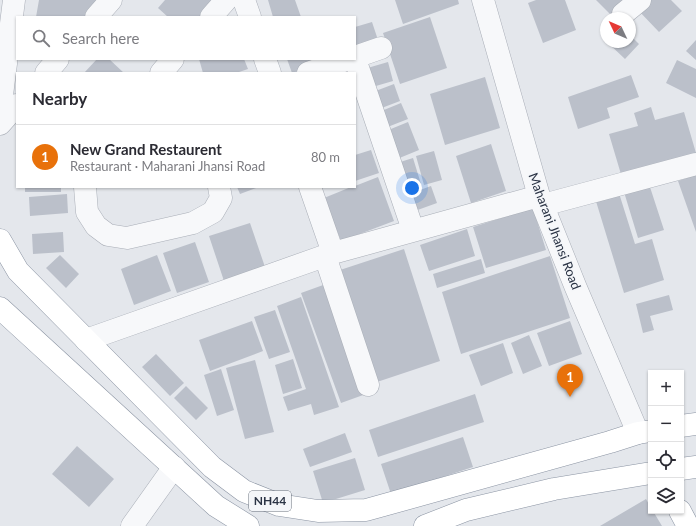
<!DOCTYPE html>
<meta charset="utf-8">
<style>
:root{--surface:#fff;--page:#f2f2f3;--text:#2b2b33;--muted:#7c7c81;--line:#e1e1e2;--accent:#2563eb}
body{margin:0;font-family:Lato,sans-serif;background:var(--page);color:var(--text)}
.controls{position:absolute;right:12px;bottom:12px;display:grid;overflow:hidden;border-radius:0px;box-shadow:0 1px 3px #0004}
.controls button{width:36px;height:36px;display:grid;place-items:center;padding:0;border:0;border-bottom:1px solid var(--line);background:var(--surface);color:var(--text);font:20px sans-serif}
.compass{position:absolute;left:600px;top:12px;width:36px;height:36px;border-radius:50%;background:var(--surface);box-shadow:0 1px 3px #0004;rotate:314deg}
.you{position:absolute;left:412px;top:188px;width:14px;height:14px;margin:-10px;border:3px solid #fff;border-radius:50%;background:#1a73e8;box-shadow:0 0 0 6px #1a73e833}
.badge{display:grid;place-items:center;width:26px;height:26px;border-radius:50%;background:var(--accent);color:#fff;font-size:13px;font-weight:700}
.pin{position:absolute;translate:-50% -33px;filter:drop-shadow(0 1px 2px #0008)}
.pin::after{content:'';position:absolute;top:21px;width:14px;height:12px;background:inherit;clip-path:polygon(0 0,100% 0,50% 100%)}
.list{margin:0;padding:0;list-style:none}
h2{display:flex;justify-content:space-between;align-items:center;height:52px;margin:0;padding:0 16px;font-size:17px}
h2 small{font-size:13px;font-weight:400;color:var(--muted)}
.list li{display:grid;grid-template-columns:26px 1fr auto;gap:12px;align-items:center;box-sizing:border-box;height:64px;padding:0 16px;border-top:1px solid var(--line)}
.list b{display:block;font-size:15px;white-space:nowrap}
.list p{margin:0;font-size:13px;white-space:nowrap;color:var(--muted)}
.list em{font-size:13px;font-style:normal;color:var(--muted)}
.icon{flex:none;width:22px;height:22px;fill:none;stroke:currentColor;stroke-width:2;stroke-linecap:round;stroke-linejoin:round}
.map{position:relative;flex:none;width:696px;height:526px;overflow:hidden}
.search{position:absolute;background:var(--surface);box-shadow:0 1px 3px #0004;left:16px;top:16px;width:340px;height:44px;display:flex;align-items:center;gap:10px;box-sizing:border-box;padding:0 14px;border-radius:0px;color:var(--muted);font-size:15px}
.panel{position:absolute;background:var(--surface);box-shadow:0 1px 3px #0004;left:16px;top:72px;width:340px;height:116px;border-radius:0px}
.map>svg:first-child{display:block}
</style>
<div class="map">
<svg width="696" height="526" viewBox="0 0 696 526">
<rect width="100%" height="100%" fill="#e4e7ec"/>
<path fill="#bbc0ca" d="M39,0h59l-14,17h-48z
M165,0h52l-15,17h-34l-10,-9z
M268,0h27l6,17h-28z
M395,0h63l1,4 -56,20z
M536,0h29l11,30 -33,13 -15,-40z
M596,0h34l-17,17z
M646,0h25l11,11 -23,21 -22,-23z
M430,17l17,51 -47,16 -17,-51z
M372,22l7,21 -24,7v-23z
M630,35l9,9 -14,15 -18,-17h23z
M696,40v20l-10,-9z
M97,59h12l15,14h-40z
M199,59h45l4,10 -12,4h-33z
M287,59h29l2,6 -26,8z
M677,60l19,9v29l-30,-15z
M388,62l5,19 -24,7 -5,-19z
M631,75l8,22 -32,11 3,10 -32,11 -10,-32z
M485,77l15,51 -55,17 -15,-51z
M394,84l6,17 -21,8 -6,-17z
M401,103l7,16 -23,9 -6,-16z
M651,107l4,13 29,-8 12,41v6l-73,22 -14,-47 29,-8 -4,-13z
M408,122l11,28 -22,9 -11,-28z
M491,144l15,47 -35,12 -15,-47z
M371,150l8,23 -24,8v-26z
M434,151l8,29 -18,5 -8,-29z
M413,158l8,26 -16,5 -8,-26z
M696,175v57l-18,-51z
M378,177l16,44 -53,20 -17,-43 27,-11h4v-1z
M649,184l15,46 -26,8 -14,-46z
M431,186l6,17 -25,9 -6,-17z
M25,187h36v5h-36z
M237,187h22l-19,7z
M618,190l17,54 17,-5 12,41 -40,13 -29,-95z
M67,194l1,19 -38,3 -1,-19z
M533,208l13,42 -60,18 -13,-41z
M250,223l15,44 -41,14 -15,-45z
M467,229l8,27 -46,15 -9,-26z
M63,232l1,20 -31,2 -1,-20z
M195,242l14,40 -32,11 -14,-40z
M404,249l36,112 -66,22 -37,-112z
M60,255l19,19 -13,14 -20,-20z
M157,255l14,36 -37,14 -13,-36z
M550,256l20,62 -109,36 -19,-62z
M481,259l4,14 -48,15 -4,-14z
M326,284l40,110 -25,9 -40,-110z
M669,295l4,15 -23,6 4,14 -11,3 -7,-29z
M301,297l38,110 -25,8 -3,-11 -23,7 -5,-14 23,-8 -29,-83z
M275,310l15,42 -21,7 -15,-42z
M252,321l11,30 -53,20 -11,-31z
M570,321l12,33 -33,12 -12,-33z
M529,335l13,31 -19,8 -12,-31z
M503,343l10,30 -32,13 -12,-31z
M156,354l28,29 -14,13 -28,-29z
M293,359l9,29 -19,6 -8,-29z
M255,360l19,72 -29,7 -19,-71z
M221,369l13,41 -17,6 -13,-41z
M186,386l22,22 -12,12 -22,-22z
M475,394l9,28 -106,35 -9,-27z
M345,433l7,19 -42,15 -7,-18z
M463,437l10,30 -82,27 -10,-30z
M77,446l37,33 -25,28 -37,-33z
M355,458l10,32 -42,13 -10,-32z
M646,499l5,9v3h2l9,15h-62z"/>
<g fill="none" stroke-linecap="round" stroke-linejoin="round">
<defs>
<path id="minor" d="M244,0l6,17
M623,14l17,-14
M211,17l15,-17
M355,57l26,-9
M265,59l5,14
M355,59l58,171
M161,73l12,-14
M308,73l41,-14
M0,111l14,-111
M85,187l2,25 9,14 12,9 19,3 66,-15 20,-11 8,-14 -2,-11
M310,187l23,66
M543,205l153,-41
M325,256l43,129
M86,340l247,-87 206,-57
M132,526l42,-59"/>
<path id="tertiary" d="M483,0l56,196 37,92 62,145
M96,17l15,-17
M46,73l12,-14
M0,124l17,-19"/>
<path id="trunk" d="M0,240l18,31 194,196 32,24 35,14 39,6 48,-1 244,-68 28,-9 13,-2
M0,308l216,198 32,20
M681,426l15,-2
M681,469l15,-2
M680,511l8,15
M425,526l41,-16 88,-21 97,-16"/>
</defs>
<use href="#minor" stroke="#a9aeb7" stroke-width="23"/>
<use href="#tertiary" stroke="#a9aeb7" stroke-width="23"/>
<use href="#trunk" stroke="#8b94a3" stroke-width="23"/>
<use href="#minor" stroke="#f7f8fa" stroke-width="22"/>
<use href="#tertiary" stroke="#f7f8fa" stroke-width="22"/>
<use href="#trunk" stroke="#fff" stroke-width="22"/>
</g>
<g text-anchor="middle" stroke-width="3" stroke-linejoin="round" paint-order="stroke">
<rect fill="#f4f6f9" stroke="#676e7b" stroke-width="1" x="249" y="491" width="42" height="20" rx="3"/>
<g font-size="12" font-weight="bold" fill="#2b3445">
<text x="270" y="505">NH44</text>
</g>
<g font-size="13" fill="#2b3445" stroke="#f4f6f9">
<text transform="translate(555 231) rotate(69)" y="5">Maharani Jhansi Road</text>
</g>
</g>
</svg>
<div class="controls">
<button>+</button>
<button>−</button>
<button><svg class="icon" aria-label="locate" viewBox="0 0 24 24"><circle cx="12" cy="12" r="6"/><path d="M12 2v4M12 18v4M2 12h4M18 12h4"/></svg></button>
<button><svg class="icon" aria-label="layers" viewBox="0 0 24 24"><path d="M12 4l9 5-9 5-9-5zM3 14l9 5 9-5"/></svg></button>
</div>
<svg class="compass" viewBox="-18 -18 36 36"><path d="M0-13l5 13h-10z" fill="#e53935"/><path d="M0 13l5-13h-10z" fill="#7c7c81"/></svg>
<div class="you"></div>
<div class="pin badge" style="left:570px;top:397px;background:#e8710a">1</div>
<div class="search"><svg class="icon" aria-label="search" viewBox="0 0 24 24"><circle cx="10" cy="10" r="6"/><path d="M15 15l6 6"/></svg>Search here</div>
<section class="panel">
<h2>Nearby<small></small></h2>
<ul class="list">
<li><span class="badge" style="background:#e8710a">1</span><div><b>New Grand Restaurent</b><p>Restaurant · Maharani Jhansi Road</p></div><em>80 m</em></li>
</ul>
</section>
</div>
